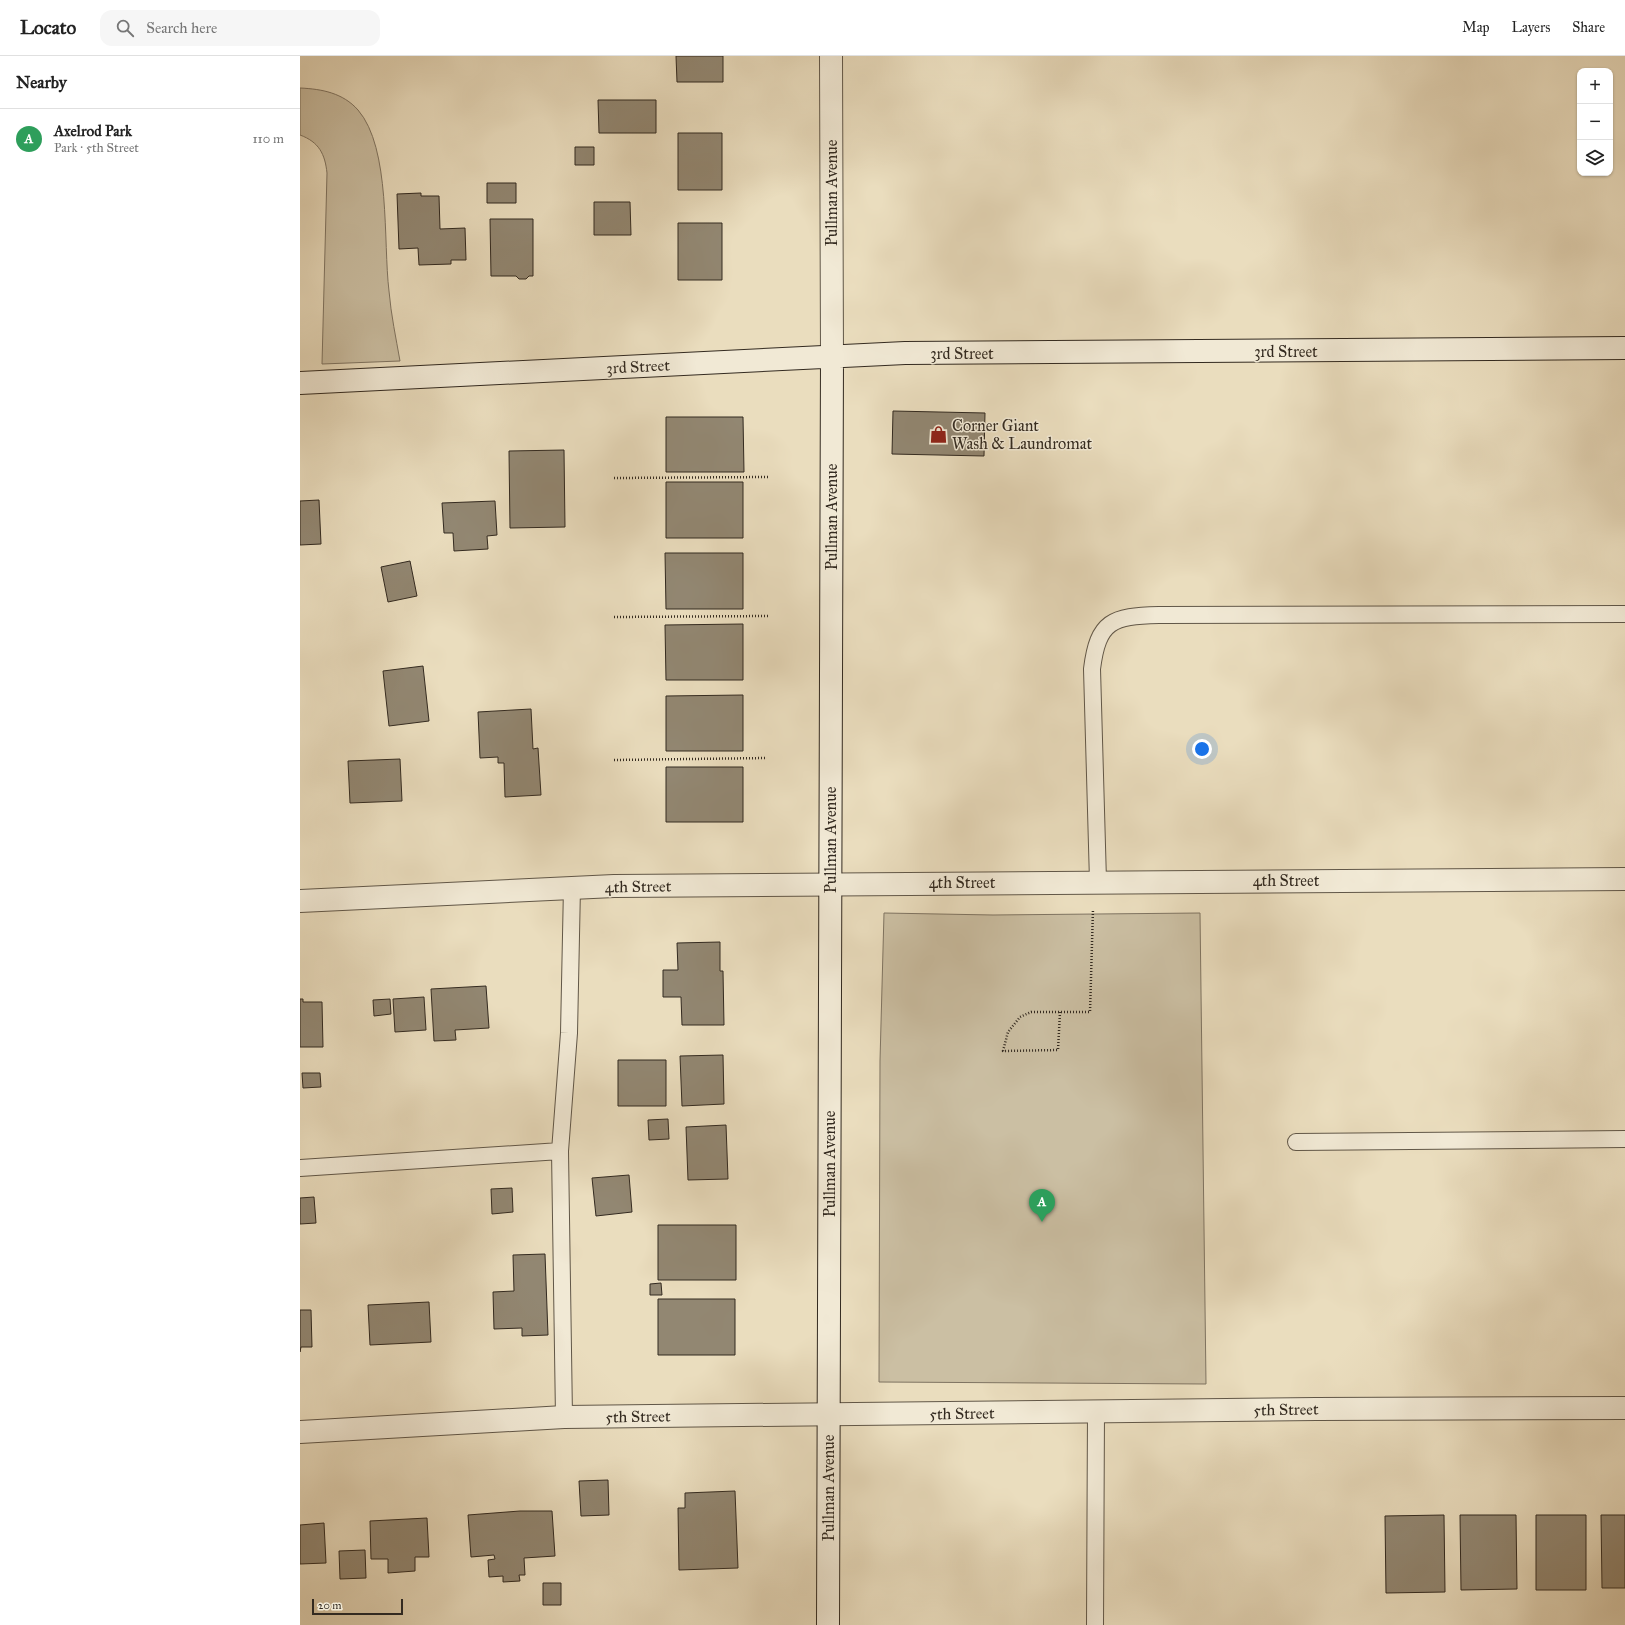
<!DOCTYPE html>
<meta charset="utf-8">
<style>
:root{--surface:#fff;--page:#f6f6f6;--text:#222;--muted:#767676;--line:#e0e0e0;--accent:#8f2418}
body{margin:0;font-family:"IM FELL Great Primer",serif;background:var(--page);color:var(--text)}
.controls{position:absolute;right:12px;top:12px;display:grid;overflow:hidden;border-radius:8px;box-shadow:0 1px 3px #0004}
.controls button{width:36px;height:36px;display:grid;place-items:center;padding:0;border:0;border-bottom:1px solid var(--line);background:var(--surface);color:var(--text);font:20px sans-serif}
.scale{position:absolute;left:12px;bottom:10px;width:91px;box-sizing:border-box;padding-left:4px;border:2px solid #332a20;border-top:0;font-size:11px;line-height:14px;white-space:nowrap;color:#332a20;-webkit-text-stroke:3px #f1e9d5;paint-order:stroke}
.you{position:absolute;left:902px;top:693px;width:14px;height:14px;margin:-10px;border:3px solid #fff;border-radius:50%;background:#1a73e8;box-shadow:0 0 0 6px #1a73e833}
.badge{display:grid;place-items:center;width:26px;height:26px;border-radius:50%;background:var(--accent);color:#fff;font-size:13px;font-weight:700}
.pin{position:absolute;translate:-50% -33px;filter:drop-shadow(0 1px 2px #0008)}
.pin::after{content:'';position:absolute;top:21px;width:14px;height:12px;background:inherit;clip-path:polygon(0 0,100% 0,50% 100%)}
.list{margin:0;padding:0;list-style:none}
h2{display:flex;justify-content:space-between;align-items:center;height:52px;margin:0;padding:0 16px;font-size:17px}
h2 small{font-size:13px;font-weight:400;color:var(--muted)}
.list li{display:grid;grid-template-columns:26px 1fr auto;gap:12px;align-items:center;box-sizing:border-box;height:60px;padding:0 16px;border-top:1px solid var(--line)}
.list b{display:block;font-size:15px;white-space:nowrap}
.list p{margin:0;font-size:13px;white-space:nowrap;color:var(--muted)}
.list em{font-size:13px;font-style:normal;color:var(--muted)}
.icon{flex:none;width:22px;height:22px;fill:none;stroke:currentColor;stroke-width:2;stroke-linecap:round;stroke-linejoin:round}
.map{position:relative;flex:none;width:1325px;height:1569px;overflow:hidden}
header{display:flex;align-items:center;gap:24px;box-sizing:border-box;height:56px;padding:0 20px;background:var(--surface);border-bottom:1px solid var(--line)}
header strong{font-size:19px}
nav{display:flex;gap:22px;margin-inline-start:auto;font-size:14px}
.search{width:280px;height:36px;background:var(--page);display:flex;align-items:center;gap:10px;box-sizing:border-box;padding:0 14px;border-radius:12px;color:var(--muted);font-size:15px}
main{display:flex}
aside{flex:1;background:var(--surface)}
.map>svg:first-child{display:block}
</style>
<header>
<strong>Locato</strong>
<div class="search"><svg class="icon" aria-label="search" viewBox="0 0 24 24"><circle cx="10" cy="10" r="6"/><path d="M15 15l6 6"/></svg>Search here</div>
<nav><a>Map</a><a>Layers</a><a>Share</a></nav>
</header>
<main>
<aside>
<h2>Nearby<small></small></h2>
<ul class="list">
<li><span class="badge" style="background:#2e9e5b">A</span><div><b>Axelrod Park</b><p>Park · 5th Street</p></div><em>110 m</em></li>
</ul>
</aside>
<div class="map">
<svg width="1325" height="1569" viewBox="0 0 1325 1569">
<rect width="100%" height="100%" fill="#eaddbe"/>
<filter id="stains"><feTurbulence type="fractalNoise" baseFrequency=".005" numOctaves="4"/><feColorMatrix values="0 0 0 0 .2 0 0 0 0 .09 0 0 0 0 .02 0 0 0 .5 -.17"/></filter>
<radialGradient id="worn" r=".72"><stop offset=".6" stop-color="#630" stop-opacity="0"/><stop offset="1" stop-color="#630" stop-opacity=".3"/></radialGradient>
<path fill="#cbbfa3" stroke="#7f7462" d="M0,32c22,1 43,5 58,22 33,38 25,132 31,181 2,24 7,47 11,70l-78,3 5,-191c-2,-19 -8,-31 -27,-38z
M584,857l109,2 207,-2 6,471 -327,-2 1,-321z"/>
<path fill="#928772" stroke="#332a20" d="M376,0h47v26h-46z
M298,44h58v33h-57z
M378,77h44v57h-44z
M275,91h19v18h-19z
M187,127h29v20h-29z
M121,137v3h18l1,33 25,-1 1,32h-15v4l-32,1 -1,-17 -19,1 -2,-55z
M294,146h36l1,33h-37z
M190,163h43v57h-4l-3,3h-7l-3,-3h-25z
M378,167h44v57h-44z
M593,355l92,2 -1,43 -92,-2z
M366,361h77l1,55h-78z
M264,394l1,77 -55,1 -1,-77z
M366,426h77v56h-77z
M19,444l2,44 -21,1v-44z
M195,445l2,34 -10,1 1,13 -34,2 -1,-18h-9l-2,-30z
M365,497h78v56h-77z
M110,505l7,35 -29,6 -7,-35z
M443,568v56h-77l-1,-55z
M123,610l6,55 -40,5 -6,-55z
M443,639v56h-77v-55z
M231,653l2,40 5,-1 3,47 -36,2 -1,-34h-6v-6l-18,1 -2,-46z
M100,703l2,42 -52,2 -2,-42z
M366,711h77v55h-77z
M420,886v29h3l1,54h-42l-1,-28h-18v-27h15l-1,-27z
M186,930l3,42 -34,2 1,10 -22,1 -3,-52z
M124,941l2,33 -31,2 -2,-33z
M0,943h3v3h19l1,45h-23z
M90,943l1,15 -17,2 -1,-16z
M423,999l1,49 -42,2 -2,-50z
M318,1004h48v46h-48z
M2,1017h18l1,14 -18,1z
M368,1063l1,20 -20,1 -1,-20z
M426,1069l2,54 -40,1 -2,-53z
M329,1119l3,37 -36,4 -4,-38z
M212,1132l1,24 -21,2 -1,-25z
M14,1141l2,26 -16,1v-26z
M358,1169h78v55h-78z
M245,1198l3,81 -26,1v-8l-28,1 -1,-37 21,-1 -1,-36z
M361,1227l1,12h-12v-11z
M358,1243h77v56h-77z
M129,1246l2,40 -61,3 -2,-40z
M0,1254h11l1,37h-11l-1,5z
M308,1424l1,35 -28,1 -2,-35z
M435,1435l3,77 -59,2 -1,-62h7v-15z
M220,1455h32l3,45 -31,2 1,17h-6l1,6 -17,1v-6l-14,1 -1,-17 7,-1 -1,-4 -23,2 -3,-42z
M1144,1459l1,77 -59,1 -1,-77z
M1160,1459h56l1,74 -56,1z
M1236,1459h50v75h-50z
M1301,1459h24v73h-23z
M127,1462l2,39h-14v14l-27,2v-14h-17l-1,-38z
M24,1467l2,40 -26,1v-39z
M65,1494l1,28 -26,1 -1,-28z
M243,1527h18v22h-18z"/>
<g fill="none" stroke-linecap="round" stroke-linejoin="round">
<defs>
<path id="lane" d="M798,825l-6,-212c6,-48 20,-53 67,-54l466,-1
M996,1086l329,-3
M0,1112l260,-17
M264,1361l-4,-266 9,-118 3,-146
M795,1569l1,-214"/>
<path id="street" d="M531,0l1,301
M0,845l314,-15 1011,-7
M0,1376l264,-15 752,-8 309,-1"/>
<path id="secondary" d="M0,327l605,-30 720,-5
M528,1569l4,-1268"/>
</defs>
<use href="#lane" stroke="#615748" stroke-width="18"/>
<use href="#street" stroke="#615748" stroke-width="24"/>
<use href="#secondary" stroke="#332a20" stroke-width="24"/>
<path stroke="#332a20" stroke-width="2.5" stroke-dasharray="1 2" stroke-linecap="butt" d="M314,422l154,-1
M314,561l154,-1
M314,704l153,-2
M760,956l-2,38 -55,1 5,-19 12,-15 11,-5h59l3,-103"/>
<use href="#lane" stroke="#f1e9d5" stroke-width="16"/>
<use href="#street" stroke="#f1e9d5" stroke-width="22"/>
<use href="#secondary" stroke="#f1e9d5" stroke-width="22"/>
</g>
<defs>
<symbol id="shop-bare" viewBox="-9 -9 18 18"><path d="M-5-2.5h2.3a2.7 3.5 0 0 1 5.4 0H5L5.5 6h-11ZM-1.5-2.5h3a1.5 2.3 0 0 0-3 0Z" fill="#8f2418" stroke="#f1e9d5" stroke-width="2.5" paint-order="stroke"/></symbol>
</defs>
<g fill-rule="evenodd">
<use href="#shop-bare" x="626" y="366" width="25" height="25"/>
</g>
<g text-anchor="middle" stroke-width="3" stroke-linejoin="round" paint-order="stroke">
<g font-size="16" fill="#332a20" stroke="#f1e9d5">
<text transform="translate(531 137) rotate(-90)" y="6">Pullman Avenue</text>
<text x="986" y="301">3rd Street</text>
<text x="662" y="303">3rd Street</text>
<text transform="translate(338 310) rotate(-3)" y="6">3rd Street</text>
<text transform="translate(531 461) rotate(-90)" y="6">Pullman Avenue</text>
<text transform="translate(530 784) rotate(-90)" y="6">Pullman Avenue</text>
<text x="986" y="830">4th Street</text>
<text x="662" y="832">4th Street</text>
<text transform="translate(338 830) rotate(-1)" y="6">4th Street</text>
<text transform="translate(529 1108) rotate(-90)" y="6">Pullman Avenue</text>
<text transform="translate(986 1353) rotate(-1)" y="6">5th Street</text>
<text transform="translate(662 1357) rotate(-1)" y="6">5th Street</text>
<text transform="translate(338 1360) rotate(-1)" y="6">5th Street</text>
<text transform="translate(528 1432) rotate(-90)" y="6">Pullman Avenue</text>
</g>
<g font-size="16" fill="#332a20" stroke="#f1e9d5" text-anchor="start">
<text x="652" y="375">Corner Giant<tspan x="652" dy="18">Wash &amp; Laundromat</tspan></text>
</g>
</g>
<rect width="100%" height="100%" filter="url(#stains)"/>
<rect width="100%" height="100%" fill="url(#worn)"/>
</svg>
<div class="controls">
<button>+</button>
<button>−</button>
<button><svg class="icon" aria-label="layers" viewBox="0 0 24 24"><path d="M12 4l9 5-9 5-9-5zM3 14l9 5 9-5"/></svg></button>
</div>
<div class="scale">20 m</div>
<div class="you"></div>
<div class="pin badge" style="left:742px;top:1166px;background:#2e9e5b">A</div>
</div>
</main>
